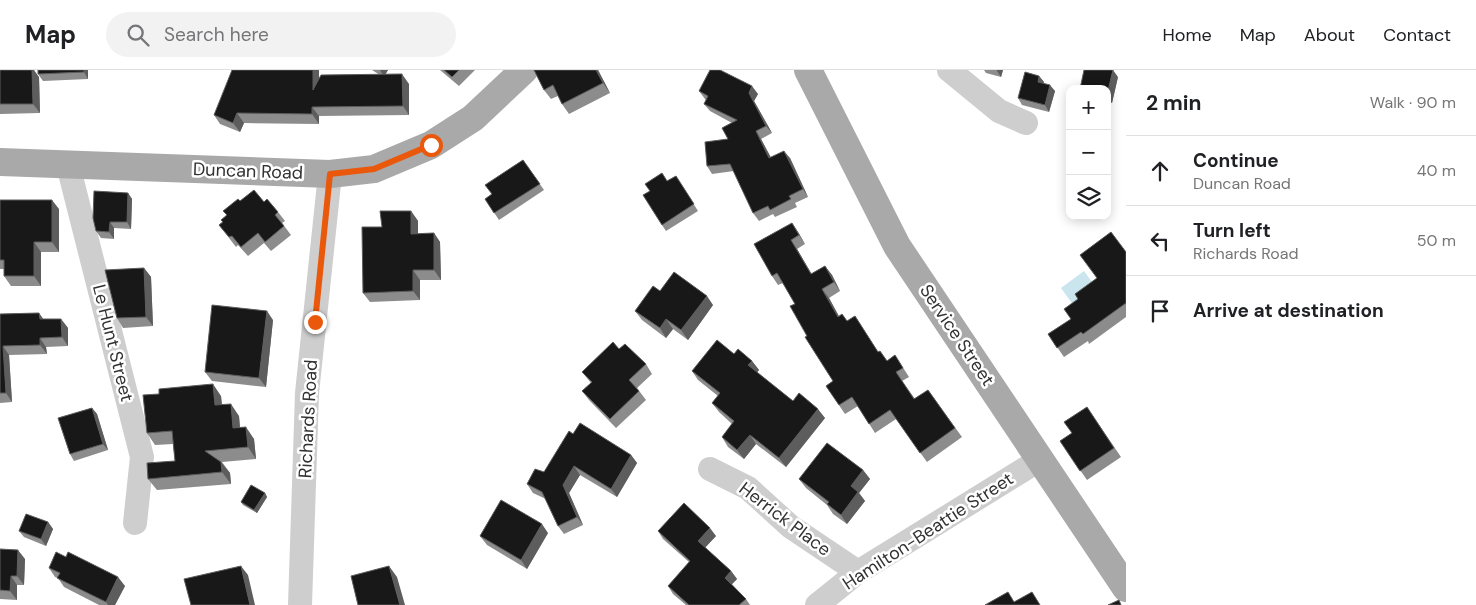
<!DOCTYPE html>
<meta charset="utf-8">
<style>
:root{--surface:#fff;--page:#f2f2f2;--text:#202124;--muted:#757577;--line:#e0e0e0}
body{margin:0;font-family:"DM Sans",sans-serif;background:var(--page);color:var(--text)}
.controls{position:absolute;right:15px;top:15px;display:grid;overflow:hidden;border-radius:10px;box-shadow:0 2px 12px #0003}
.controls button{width:45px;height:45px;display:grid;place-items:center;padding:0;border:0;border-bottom:1px solid var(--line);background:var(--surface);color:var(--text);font:25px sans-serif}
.stop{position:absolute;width:15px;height:15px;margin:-11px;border:4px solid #ea580c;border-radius:50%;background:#fff}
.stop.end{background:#ea580c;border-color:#fff;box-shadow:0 1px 5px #0008}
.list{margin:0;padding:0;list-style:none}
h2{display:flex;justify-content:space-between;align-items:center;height:65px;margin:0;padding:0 20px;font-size:21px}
h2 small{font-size:16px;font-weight:400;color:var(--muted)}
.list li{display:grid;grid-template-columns:32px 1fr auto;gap:15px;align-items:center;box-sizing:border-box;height:70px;padding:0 20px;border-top:1px solid var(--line)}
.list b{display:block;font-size:19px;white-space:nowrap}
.list p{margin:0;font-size:16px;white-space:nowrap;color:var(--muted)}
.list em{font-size:16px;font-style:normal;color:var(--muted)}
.icon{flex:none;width:28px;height:28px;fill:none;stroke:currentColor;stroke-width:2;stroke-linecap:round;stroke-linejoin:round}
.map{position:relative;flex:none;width:1126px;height:535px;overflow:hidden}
header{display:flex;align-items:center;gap:30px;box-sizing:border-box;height:70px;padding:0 25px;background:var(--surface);border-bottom:1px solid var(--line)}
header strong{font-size:24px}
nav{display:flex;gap:28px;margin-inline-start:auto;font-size:18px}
.search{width:350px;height:45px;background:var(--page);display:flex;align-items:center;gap:12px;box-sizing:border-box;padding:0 18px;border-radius:28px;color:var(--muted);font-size:19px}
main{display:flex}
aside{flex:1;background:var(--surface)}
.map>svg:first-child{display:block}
</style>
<header>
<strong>Map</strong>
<div class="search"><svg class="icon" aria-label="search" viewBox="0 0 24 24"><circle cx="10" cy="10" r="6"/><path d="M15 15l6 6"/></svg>Search here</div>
<nav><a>Home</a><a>Map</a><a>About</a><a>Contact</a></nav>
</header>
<main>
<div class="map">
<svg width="1126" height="535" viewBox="0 0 1126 535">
<rect width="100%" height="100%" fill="#fff"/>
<path fill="#cae5ee" d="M1084,201l13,18 -23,17 -13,-18z"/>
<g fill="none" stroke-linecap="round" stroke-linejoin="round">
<path stroke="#cecece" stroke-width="24" d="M949,0l50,41 27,12
M68,95l74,292 -7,66
M710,399l38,19 43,39 67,45
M300,535l7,-212 23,-219
M817,535l41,-33 183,-113"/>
<path stroke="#a9a9a9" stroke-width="28" d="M808,0l89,176 229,342
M0,92l330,12 44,-5 57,-24 42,-27 51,-48"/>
</g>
<path fill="#8c8c8c" d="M0,0l39,7 1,36 -40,1z
M38,0h50v9l-45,2 -5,-7z
M372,0h16l-3,4 24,10v31l-90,1v8l-75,-1 -4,9 -20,-8 -6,-9 105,-36 61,-4z
M440,0h35l-16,16z
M534,0h64l12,23 -41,21 -7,-10 -4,-8 -7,3 -7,-9z
M984,0h19l-2,7 -15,-4z
M1039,6l5,6v1l11,8 -6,21 -27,-7 -4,-7z
M1118,7l-6,26 -5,-1v-13z
M699,21l59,3 -4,7 18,32 -11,6 9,18 20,1 18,39 -13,6 2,4 -22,10 -2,-3 -14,7 -6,-8 -19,-42 -22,3 -5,-8 21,-27 4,-16 -22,-12 -6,-7 2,-4 -1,-1z
M523,90l21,30 -45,30 -14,-21 7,-5z
M676,106l22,35 -32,20 -4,-6 5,-44z
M128,123l4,6 -1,30 -17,-1v11l-13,-1 -5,-7z
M0,130l59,9v43h-18v34h-30l-7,-10v-7h-4z
M240,131l24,1 14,10 7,9 -3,2 9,12 -20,16 -7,-8 -16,13 -10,-11 -2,2 -17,-22 3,-3 4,-7z
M411,141l7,10v13l16,-1 6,9 1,38h-21v20l-50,2 -7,-9 19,-66z
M792,153l6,9 7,12 -8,5 14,25 14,-8 7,9 8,16 -11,7 10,18 8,5 8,-5 23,36 9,9 8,-6 14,22 -7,4 13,18 13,-9 34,47 -35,25 -31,-43 -21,14 -17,-27 -13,8 -19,-28 7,-5 -26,-45 -12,-32 -12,-21 -5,2 -6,-9z
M1126,182v65l-37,27 -1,-3 -24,16 -16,-23 23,-15 26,-41z
M144,198l7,9 2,49 -30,2 -6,-10z
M660,221l53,14 -25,35 -15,-11 -7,9 -24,-18 -7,-9z
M39,243l4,6h18l7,9v18l-22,1 1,7 -38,1 3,47 -12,1v-89z
M273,250l-7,67 -54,-6 -7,-9z
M619,279l27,15 6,10 -15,14 9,12 -30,28 -27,-28 -7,-9 9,-8 -9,-11z
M734,284l18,7 7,9 -2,2 36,29 32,17 -39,49 -30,-23 -12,15 -16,-12 -6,-10 10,-13 -13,-12 -7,-9 6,-7 -20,-16 -6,-9z
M221,326l1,9 17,11 1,12 14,11 2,20 -34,3 8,11 1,11 -74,6 -9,-11 27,-18 -2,-17 -18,1 -8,-12z
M1087,337l34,50 -34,23 -27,-39 12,-8z
M92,338l5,6 11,36 -34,11 -4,-7z
M573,364l58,21 6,8 -20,34 -37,-22 -11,18 14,32 -19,9 -6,-8 -12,-27 -13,-6 -6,-9 17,-12z
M863,400l7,9 -11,14 6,8 -18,23 -14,-10 -6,-9 -21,-17 -7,-9z
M265,423l2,4 -10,16 -14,-8 -2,-3z
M48,452l5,7 -7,17 -22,-9 -5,-6z
M658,461l58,5 -11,11 26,24 6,8 -5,5 14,15 4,6h-64l-13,-11 -5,-8 21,-24 -26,-23z
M548,463l-21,36 -40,-24 -7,-9z
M0,479l25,10 -1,26h-7v15l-17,-1z
M49,498l76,18 -10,19h-16l-35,-18 -6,-9 -3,-1z"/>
<path fill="#5d5d5d" d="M32,0h2l5,7 1,36 -7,-9z
M84,0h4v9l-4,-7z
M313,0h6v30l-6,-10z
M380,0h8l-4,7z
M596,0h2l12,23 -7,-10z
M997,0h6l-2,7 -4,-6z
M1113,0l5,7 -6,26 -5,-7v-1z
M402,4l7,10v31l-6,-9z
M1039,6l5,6 -2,6 -4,-6z
M1050,15l5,6 -6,21 -4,-7z
M752,16l6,8 -4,7 18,32 -6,-7 -17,-33z
M312,37l7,9v8l-7,-10z
M237,43l7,10 -4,9 -7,-9z
M756,61l5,8 14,26 -6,-7z
M784,81l6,7 18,39 -5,-8z
M128,123l4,6 -1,30 -4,-7z
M52,130l7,9v43l-7,-10z
M411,141l7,10v22l-7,-9z
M110,152l4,6v11l-5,-7z
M792,153l6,9 7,12 -6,-9z
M434,163l6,9 1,38 -7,-10z
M791,170l6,9 20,34 -6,-9z
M34,172l7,10v34l-7,-10z
M825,196l7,9 8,16 -6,-9z
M144,198l7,9 2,49 -7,-9z
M413,200l7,10v20l-7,-9z
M822,219l7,9 15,28 -6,-9z
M707,226l6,9 -25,35 -7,-10z
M267,241l6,9 -7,67 -7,-9z
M39,243l7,10 -6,-4z
M61,249l7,9v18l-6,-9z
M666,249l7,10 -7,9 -6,-10z
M40,268l6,9 1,7 -7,-9z
M3,276l6,9 3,47 -6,-9z
M752,291l7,9 -4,5 -7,-10z
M213,314l8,12 2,21 -8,-12z
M231,334l8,12 2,24 -8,-12z
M92,338l5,6 11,36 -5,-6z
M818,339l7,9 -39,49 -7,-9z
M246,357l8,12 2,20 -8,-12z
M750,365l6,9 -12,15 -7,-9z
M631,385l6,8 -20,34 -6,-8z
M221,392l9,11 1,11 -9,-12z
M574,396l6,9 -11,18 14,32 -6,-8 -14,-32z
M863,400l7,9 -11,14 6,8 -18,23 -6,-9 10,-29z
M265,423l2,4 -10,16 -3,-3z
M48,452l5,7 -7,17 -5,-7z
M542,454l6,9 -21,36 -6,-9z
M710,458l6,8 -12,13 -6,-8z
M18,480l7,9 -1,26 -7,-9z
M241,496l7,9 7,30h-5z
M389,496l8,11 8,28h-5z
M731,501l6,8 -6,6 -6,-7z
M11,506l6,9v15l-7,-9z
M118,507l7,9 -10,19h-7l-2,-3z"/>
<path fill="#181818" stroke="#5d5d5d" d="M0,0h32l1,34h-33z
M38,0h46v2l-46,2z
M232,0h81v20l8,-15 81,-1 1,32 -91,1v7l-75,-1 -4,10 -19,-8z
M444,0h15l-7,7z
M534,0h62l7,13 -41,21 -9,-19 -9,5z
M710,0h10l32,16 -3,7 17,33 -10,5 13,27 15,-7 19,38 -14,7 2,3 -21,11 -2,-4 -15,7 -23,-49 -23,2 -2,-24 23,-3 -6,-11 15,-8 -33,-16 4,-8 -9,-5z
M1084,0h29l-6,25v-6h-27z
M1025,2l14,4 -1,6 12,3 -5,20 -27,-7z
M523,90l17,24 -46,29 -9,-14 7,-5 -7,-9z
M662,103l5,8 9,-5 18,28 -32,21 -19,-30 7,-4 -5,-7z
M254,120l10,12 3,-3 11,13 -3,3 9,11 -19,16 -7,-9 -17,14 -9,-11 -3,1 -10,-12 4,-3 -2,-2 6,-5 -4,-4 15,-12 2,2z
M94,121l34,2 -1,29h-17l-1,10 -13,-1 -3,-13z
M0,130h52v42h-18v34h-30v-16h-4z
M380,141h31v23l23,-1v37h-21v21l-50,2 -1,-66h20z
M792,153l7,12 -8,5 20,34 14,-8 9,16 -12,7 16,28 4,-3 5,7 8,-5 23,36 2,-1 7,10 8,-6 8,13 -7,4 18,27 14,-9 27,38 -35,25 -30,-43 -21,14 -17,-27 -13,8 -13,-19 7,-5 -28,-44 2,-1 -17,-30 5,-2 -18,-31 -5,3 -18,-32z
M1111,162l15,20v51l-43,31 -2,-2 -24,16 -9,-14 23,-15 -7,-10 14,-10 -3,-5 22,-16 -17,-23z
M144,198l2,49 -29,1 -12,-48z
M674,202l33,24 -26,34 -15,-11 -6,9 -25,-17 18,-25 7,5z
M212,235l55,6 -8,67 -54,-6z
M39,243l1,6h21l1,18 -22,1v7l-37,1 3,47h-6v-79z
M717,270l17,14 4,-5 14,12 -4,4 45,36 6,-8 19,16 -39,49 -29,-23 -13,15 -15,-13 12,-16 -22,-18 8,-10 -28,-22z
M613,272l6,7 6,-5 21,20 -17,16 10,11 -29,28 -28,-28 10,-9 -10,-10z
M213,314l2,21 16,-1 2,24 13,-1 2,20 -43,4 16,11 1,10 -74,7 -1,-16 28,-2 -3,-30 -25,2 -4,-38 16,-1v-5z
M1087,337l27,41 -34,23 -20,-30 12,-8 -8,-11z
M92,338l11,36 -33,10 -12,-36z
M580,353l51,32 -20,34 -37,-23 -11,19 14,32 -19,9 -16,-34 -15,-8 8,-15 9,3 25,-41 4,3z
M827,373l36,27 -12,16 7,6 -17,23 -14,-11 2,-2 -30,-23z
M251,415l14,8 -11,17 -13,-8z
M501,430l41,24 -21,36 -41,-24z
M684,433l26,25 -12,13 33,30 -6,7 21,21 -7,6h-50l-21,-19 22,-25 -32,-30z
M26,444l22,8 -7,17 -22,-8z
M0,479l18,1 -1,26h-6l-1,15 -10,-1z
M56,482l10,5 2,-5 50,25 -12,25 -49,-24 3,-5 -11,-5z
M241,496l9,39h-59l-7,-26z
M389,496l11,39h-42l-7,-29z
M1008,522l6,10 18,-10 8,13h-55z
M1119,530l2,5h-13z"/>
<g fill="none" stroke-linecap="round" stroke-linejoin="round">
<path stroke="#ea580c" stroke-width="6" d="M315,252l15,-148 44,-5 57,-24"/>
</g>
<g text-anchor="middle" stroke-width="5" stroke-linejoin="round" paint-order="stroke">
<g font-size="18" fill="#313131" stroke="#fff">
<text transform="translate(248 101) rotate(2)" y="6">Duncan Road</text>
<text transform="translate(957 265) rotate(56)" y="6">Service Street</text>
<text transform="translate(113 273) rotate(76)" y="6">Le Hunt Street</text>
<text transform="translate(308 349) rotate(-87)" y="6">Richards Road</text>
<text transform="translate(785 449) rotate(37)" y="6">Herrick Place</text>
<text transform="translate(928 461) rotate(-33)" y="6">Hamilton-Beattie Street</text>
</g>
</g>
</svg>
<div class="controls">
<button>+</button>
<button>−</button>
<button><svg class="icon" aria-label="layers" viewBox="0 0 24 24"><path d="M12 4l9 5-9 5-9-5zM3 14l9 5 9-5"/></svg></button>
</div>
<div class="stop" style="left:431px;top:75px"></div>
<div class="stop end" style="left:315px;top:252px"></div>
</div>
<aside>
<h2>2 min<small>Walk · 90 m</small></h2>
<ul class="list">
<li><svg class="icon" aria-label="ahead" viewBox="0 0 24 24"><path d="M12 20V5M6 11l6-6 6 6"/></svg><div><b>Continue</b><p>Duncan Road</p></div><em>40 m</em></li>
<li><svg class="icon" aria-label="left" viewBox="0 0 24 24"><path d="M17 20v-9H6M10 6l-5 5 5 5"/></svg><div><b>Turn left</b><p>Richards Road</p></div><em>50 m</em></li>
<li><svg class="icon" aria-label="arrive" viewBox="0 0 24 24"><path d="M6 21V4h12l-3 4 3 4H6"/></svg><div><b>Arrive at destination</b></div></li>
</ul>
</aside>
</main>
